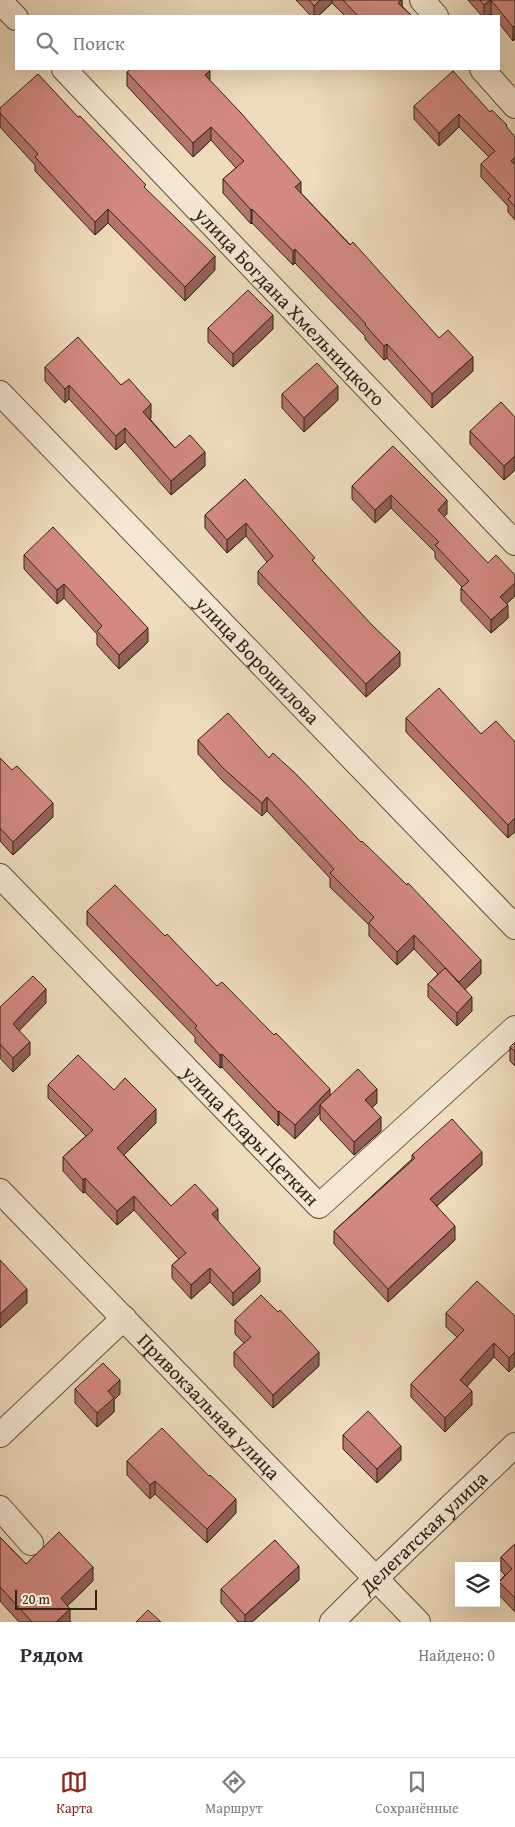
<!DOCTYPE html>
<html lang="ru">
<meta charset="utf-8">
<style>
:root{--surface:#fff;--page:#f7f7f7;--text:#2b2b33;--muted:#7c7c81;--line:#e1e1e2;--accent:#8f2418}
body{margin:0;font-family:"Gentium Book Plus",serif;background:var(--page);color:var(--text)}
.controls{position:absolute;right:15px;bottom:15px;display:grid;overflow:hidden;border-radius:0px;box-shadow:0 5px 20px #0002}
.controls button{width:45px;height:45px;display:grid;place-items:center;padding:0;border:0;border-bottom:1px solid var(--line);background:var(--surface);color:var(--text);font:25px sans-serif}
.scale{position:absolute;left:15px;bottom:12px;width:82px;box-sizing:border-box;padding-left:5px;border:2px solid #302214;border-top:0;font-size:14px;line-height:18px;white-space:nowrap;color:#302214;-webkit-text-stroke:4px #f4e8d4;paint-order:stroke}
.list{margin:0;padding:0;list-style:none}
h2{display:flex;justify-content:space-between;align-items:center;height:65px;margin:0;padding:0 20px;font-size:21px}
h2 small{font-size:16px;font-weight:400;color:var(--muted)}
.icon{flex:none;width:28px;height:28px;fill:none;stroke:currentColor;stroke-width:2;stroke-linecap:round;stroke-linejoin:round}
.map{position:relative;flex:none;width:515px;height:1622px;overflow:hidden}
.search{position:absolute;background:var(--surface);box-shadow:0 5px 20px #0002;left:15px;right:15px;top:15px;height:55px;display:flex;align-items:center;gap:12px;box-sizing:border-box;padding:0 18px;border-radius:0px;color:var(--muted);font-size:19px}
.sheet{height:135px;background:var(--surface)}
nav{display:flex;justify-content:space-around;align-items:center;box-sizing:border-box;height:70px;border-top:1px solid var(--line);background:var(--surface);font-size:14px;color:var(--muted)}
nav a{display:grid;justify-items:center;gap:2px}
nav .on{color:var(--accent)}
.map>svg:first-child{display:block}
</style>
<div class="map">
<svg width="515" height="1622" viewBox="0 0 515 1622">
<rect width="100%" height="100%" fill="#eedcbd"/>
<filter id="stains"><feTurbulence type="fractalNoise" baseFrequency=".004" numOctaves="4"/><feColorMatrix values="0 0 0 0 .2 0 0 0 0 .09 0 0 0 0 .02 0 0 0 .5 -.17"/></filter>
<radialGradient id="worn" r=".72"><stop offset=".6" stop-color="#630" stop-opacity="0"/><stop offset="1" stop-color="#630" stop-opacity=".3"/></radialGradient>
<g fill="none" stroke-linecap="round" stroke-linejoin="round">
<defs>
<g id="street">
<path d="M422,0l14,16"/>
<path d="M0,1l16,17"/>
<path id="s1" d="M64,69l451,474"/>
<path d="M482,69l33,37"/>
<path id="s2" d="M0,393l515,534"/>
<path id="s3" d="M0,876l319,330 196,-178"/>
<path id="s4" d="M0,1191l418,431"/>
<path d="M0,1435l124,-117"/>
<path d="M0,1508l31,35"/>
<path id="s5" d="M332,1622l43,-43 140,-134"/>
</g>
</defs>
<use href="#street" stroke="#60503e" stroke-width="26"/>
<use href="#street" stroke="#f4e8d4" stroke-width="24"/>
</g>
<path fill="#b57670" stroke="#302214" d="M296,0h106v6l10,10h-67l-13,-13 -14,13h-7z
M468,0h47l-2,41 -14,-18v-7h-6l-2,-2 -4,2h-5z
M127,72l83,9 91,112 138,145 34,33 -41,37 -45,-50 -3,2 -19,-21v-3l-70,-73 -2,2 -41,-42 -1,1 -28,-31v-14l13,-11 -25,-28 -18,17 -66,-71z
M414,106l76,6 25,25v83l-7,-8v-6l-27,-29v-13l8,-7 -30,-30 -20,19 -25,-27z
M0,108l146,81 69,81 -30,31 -77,-78 -13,12 -60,-64v-6l-35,-38z
M208,328l65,1 -40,38 -25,-25z
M45,367l106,51 -1,1 25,29 30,18 -34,29 -46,-53 -9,8 -47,-51 -4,4 -20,-22z
M282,394l56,6 -34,32 -22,-24z
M515,417v53l-11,10 -34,-36v-13z
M393,446l54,68 -3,3 63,87 1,14 -17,15 -30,-32v-13l1,-1 -27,-29v-6l-44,-44 -16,15 -23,-24v-13z
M245,479l155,187 -34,31 -108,-113v-13l9,-9 -21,-26 -19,17 -22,-25v-13z
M24,555l124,87 -29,27 -22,-24v-11l-33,-36 -7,6 -33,-35z
M406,718l109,24 -7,96 -102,-106z
M198,740l71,18 212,216 -16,15 7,22 -15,15 -29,-29v-13l10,-10 -24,-25 -17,16 -28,-29v-11l-39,-38v-9l-63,-67 -5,5 -39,-35 -25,-27z
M0,758l53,59 -40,38 -13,-14z
M87,911l78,25 165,159 47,8 -5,4 9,24 -27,24 -34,-36v-6l-25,26 -16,-15 -1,2 -56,-59 -2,1 -25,-26v-5l-108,-112z
M46,1003l-27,27 11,25 -17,17 -13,-14v-51z
M515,1042v24l-5,-5v-14z
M48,1085l66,5 42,33 -32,32 47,51 47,15 42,61 -27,24 -23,-24 -19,17 -19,-21v-13l7,-6 -45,-49 -17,15 -32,-33 -2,1 -20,-22v-14l23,-21 -38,-38z
M412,1155l70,10 -45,41 18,34 -67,62 -54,-58v-13l78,-72z
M446,1313l69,3v50l-6,6 -15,-15 -27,29 5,19 -27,27 -34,-35v-13l46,-47 -11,-10z
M235,1320l84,46 -46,42 -39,-42v-14l10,-9 -9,-9z
M75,1389l45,5 -6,6v12l-17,15 -22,-24z
M343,1435l58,25 -24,23 -34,-34z
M127,1461l109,52 -29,30 -52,-49 -5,5 -23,-24z
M0,1537l26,27 67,17 -26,25 3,16h-51l-19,-21z
M515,1544v68l-16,-17v-13l6,-7 -4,-4v-14z
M299,1580l-47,42h-14l-17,-19v-14z"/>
<path fill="#94605b" stroke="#302214" d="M320,0h12v3l-14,13h-4v-10z
M401,0h1v13l-4,-10z
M491,0v14l-4,2h-3v-11z
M515,26v13l-2,2v-14z
M210,71v14l-5,-10z
M459,114v13l-20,19v-13z
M211,127v13l-18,17v-14z
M515,157v13l-4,-9z
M301,182v13l-6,-8z
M108,209v14l-13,12v-13z
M252,209v14l-1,1v-14z
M295,249v14l-2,2v-14z
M215,256v14l-30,31v-14z
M273,315v14l-40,38v-13z
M387,344v14l-3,2v-14z
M473,357v14l-41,37v-14z
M69,385v14l-4,4v-14z
M338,386v14l-34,32v-14z
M151,404v14l-8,7v-13z
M125,428v14l-9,8v-14z
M205,452v14l-34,29v-14z
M515,456v14l-11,10v-14z
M391,495v13l-16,15v-13z
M447,500v14l-9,9v-13z
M246,523v13l-19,17v-13z
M515,583v13l-15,14v-13z
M64,584v14l-7,6v-14z
M508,605v13l-17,15v-13z
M148,628v14l-29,27v-14z
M400,652v14l-34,31v-13z
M267,797v14l-5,5v-13z
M53,803v14l-40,38v-13z
M515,818v14l-7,6v-13z
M414,935v14l-17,16v-13z
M481,960v14l-22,21v-13z
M46,989v14l-33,34v-13z
M472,997v14l-15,15v-13z
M30,1042v13l-17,17v-14z
M222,1054v13l-2,1v-13z
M330,1089v14l-10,2v8l-25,26v-14z
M377,1089v14l-12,11v-14z
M156,1109v14l-39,39v-14z
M279,1111v13l-1,2v-14z
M381,1117v14l-27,24v-13z
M482,1152v13l-52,47v-13z
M85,1178v14l-2,1v-13z
M134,1196v14l-17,15v-14z
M218,1209v13l-6,-8z
M455,1226v14l-67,62v-13z
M210,1268v14l-19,17v-14z
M260,1268v14l-27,24v-13z
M27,1289v14l-27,25v-14z
M494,1343v14l-34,37v-14z
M319,1352v14l-46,42v-13z
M515,1352v14l-6,6v-14z
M120,1380v14l-6,6v12l-17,15v-14l11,-22z
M472,1391v14l-27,27v-14z
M401,1446v14l-24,23v-14z
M155,1481v13l-5,5v-14z
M236,1499v14l-29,30v-14z
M299,1566v14l-47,42h-7v-7z
M93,1567v14l-32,31v-14z
M70,1609v13h-14z"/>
<path fill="#d38982" stroke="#302214" d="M309,0h11l-6,6z
M343,0h58l-3,3 14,13h-54z
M480,0h10l-6,5z
M491,0h24v26l-2,1z
M131,69h77l2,2 -5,4 36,38 60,69 -6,5 55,58 3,-3 86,96 9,-8 25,27 -41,37 -45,-50 -3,2 -19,-21 1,-1 -71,-75 -2,2 -41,-42 -1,1 -28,-31 21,-18 -33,-34 -18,16 -66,-71z
M453,71l37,41 2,-2 15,15 -1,1 9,11v20l-4,4 4,4v42l-7,-8 3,-3 -30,-32 14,-13 -36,-37 -20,19 -25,-27z
M38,74l40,43 2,-1 66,69 -2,2 71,69 -30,31 -77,-78 -13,13 -60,-65 3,-3 -38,-41v-5z
M248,290l25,25 -40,39 -25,-26z
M78,337l43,48 8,-6 22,25 -8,8 32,36 15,-13 15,17 -34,29 -46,-53 -9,8 -47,-51 -4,4 -20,-22z
M317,363l21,23 -34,32 -22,-24z
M501,402l14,15v39l-11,10 -34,-35z
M393,446l54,54 -9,10 50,53 8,-8 19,20v8l-15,14 8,8 -17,15 -30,-32 8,-7 -34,-36 4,-3 -48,-47 -16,15 -23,-24z
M245,479l70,79 -3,2 60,65 28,27 -34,32 -108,-113 15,-15 -27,-33 -19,17 -22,-25z
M53,527l95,101 -29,27 -22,-24 5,-5 -38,-42 -7,6 -33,-35z
M439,688l42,46 15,-13 19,21v76l-7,7 -102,-107z
M228,713l41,45 4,-5 23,21 65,68 1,-1 45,44 1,-2 73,77 -22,22 -45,-47 -17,17 -28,-29 5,-6 -44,-44 4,-4 -67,-72 -5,6 -39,-35 -25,-28z
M0,758l12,12 5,-4 36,37 -40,39 -13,-14z
M115,885l50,51 2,-2 50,52 5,-4 52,53 2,-2 54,56 -35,36 -16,-14 -1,1 -56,-58 -2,1 -25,-27 2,-2 -110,-115z
M445,968l27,29 -15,16 -29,-29z
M33,976l13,13 -33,35 17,18 -17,16 -13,-14v-37z
M515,1042v10l-5,-5z
M78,1055l36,35 11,-12 31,31 -39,39 54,58 24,-22 23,25 -6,5 48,54 -27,25 -23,-25 -19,17 -19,-20 14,-12 -52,-57 -17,15 -32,-33 -2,2 -20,-23 30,-27 -45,-45z
M358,1069l19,20 -12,11 16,17 -27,25 -34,-37z
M452,1119l30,33 -52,47 25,27 -67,63 -54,-58 81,-73 -3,-3z
M0,1260l27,29 -27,25z
M477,1281l38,35v36l-6,6 -15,-15 -34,37 12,11 -27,27 -34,-34 53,-54 -18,-17z
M261,1295l17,17 2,-2 39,42 -46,43 -39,-43 17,-15 -16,-17z
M103,1363l17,17 -12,11 6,7 -17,15 -22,-24z
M368,1411l33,35 -24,23 -34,-34z
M162,1428l47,48 1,-1 26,24 -29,30 -52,-48 -5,4 -23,-24z
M59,1532l34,35 -32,31 9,11 -14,13h-24l-32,-35v-50l26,27z
M275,1540l24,26 -54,49 -24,-26z
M515,1544v54l-16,-16 13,-13 -11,-12z
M148,1610l13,12h-25z"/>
<g text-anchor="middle" stroke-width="4" stroke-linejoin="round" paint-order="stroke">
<g font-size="20" fill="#302214" stroke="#f4e8d4">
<text dy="7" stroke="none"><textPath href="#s1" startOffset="328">улица Богдана Хмельницкого</textPath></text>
<text dy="7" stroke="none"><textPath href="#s2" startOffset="371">улица Ворошилова</textPath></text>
<text dy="7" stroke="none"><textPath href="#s3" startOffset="361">улица Клары Цеткин</textPath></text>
<text dy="7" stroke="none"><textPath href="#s4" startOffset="300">Привокзальная улица</textPath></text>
<text dy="7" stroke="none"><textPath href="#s5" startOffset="128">Делегатская улица</textPath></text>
</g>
</g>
<rect width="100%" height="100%" filter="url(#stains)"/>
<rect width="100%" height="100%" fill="url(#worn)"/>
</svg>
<div class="controls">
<button><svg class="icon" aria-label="layers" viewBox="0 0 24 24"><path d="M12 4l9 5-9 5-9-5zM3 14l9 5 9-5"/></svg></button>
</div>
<div class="scale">20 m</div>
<div class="search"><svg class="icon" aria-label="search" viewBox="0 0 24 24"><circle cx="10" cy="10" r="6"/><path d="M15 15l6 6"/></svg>Поиск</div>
</div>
<section class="sheet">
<h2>Рядом<small>Найдено: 0</small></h2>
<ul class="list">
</ul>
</section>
<nav>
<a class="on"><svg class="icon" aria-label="map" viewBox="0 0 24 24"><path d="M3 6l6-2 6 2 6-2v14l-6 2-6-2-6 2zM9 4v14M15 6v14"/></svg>Карта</a>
<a><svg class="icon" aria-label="directions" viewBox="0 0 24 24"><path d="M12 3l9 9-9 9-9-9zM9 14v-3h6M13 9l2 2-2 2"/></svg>Маршрут</a>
<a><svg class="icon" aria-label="saved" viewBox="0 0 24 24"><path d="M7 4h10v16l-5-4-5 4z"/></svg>Сохранённые</a>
</nav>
